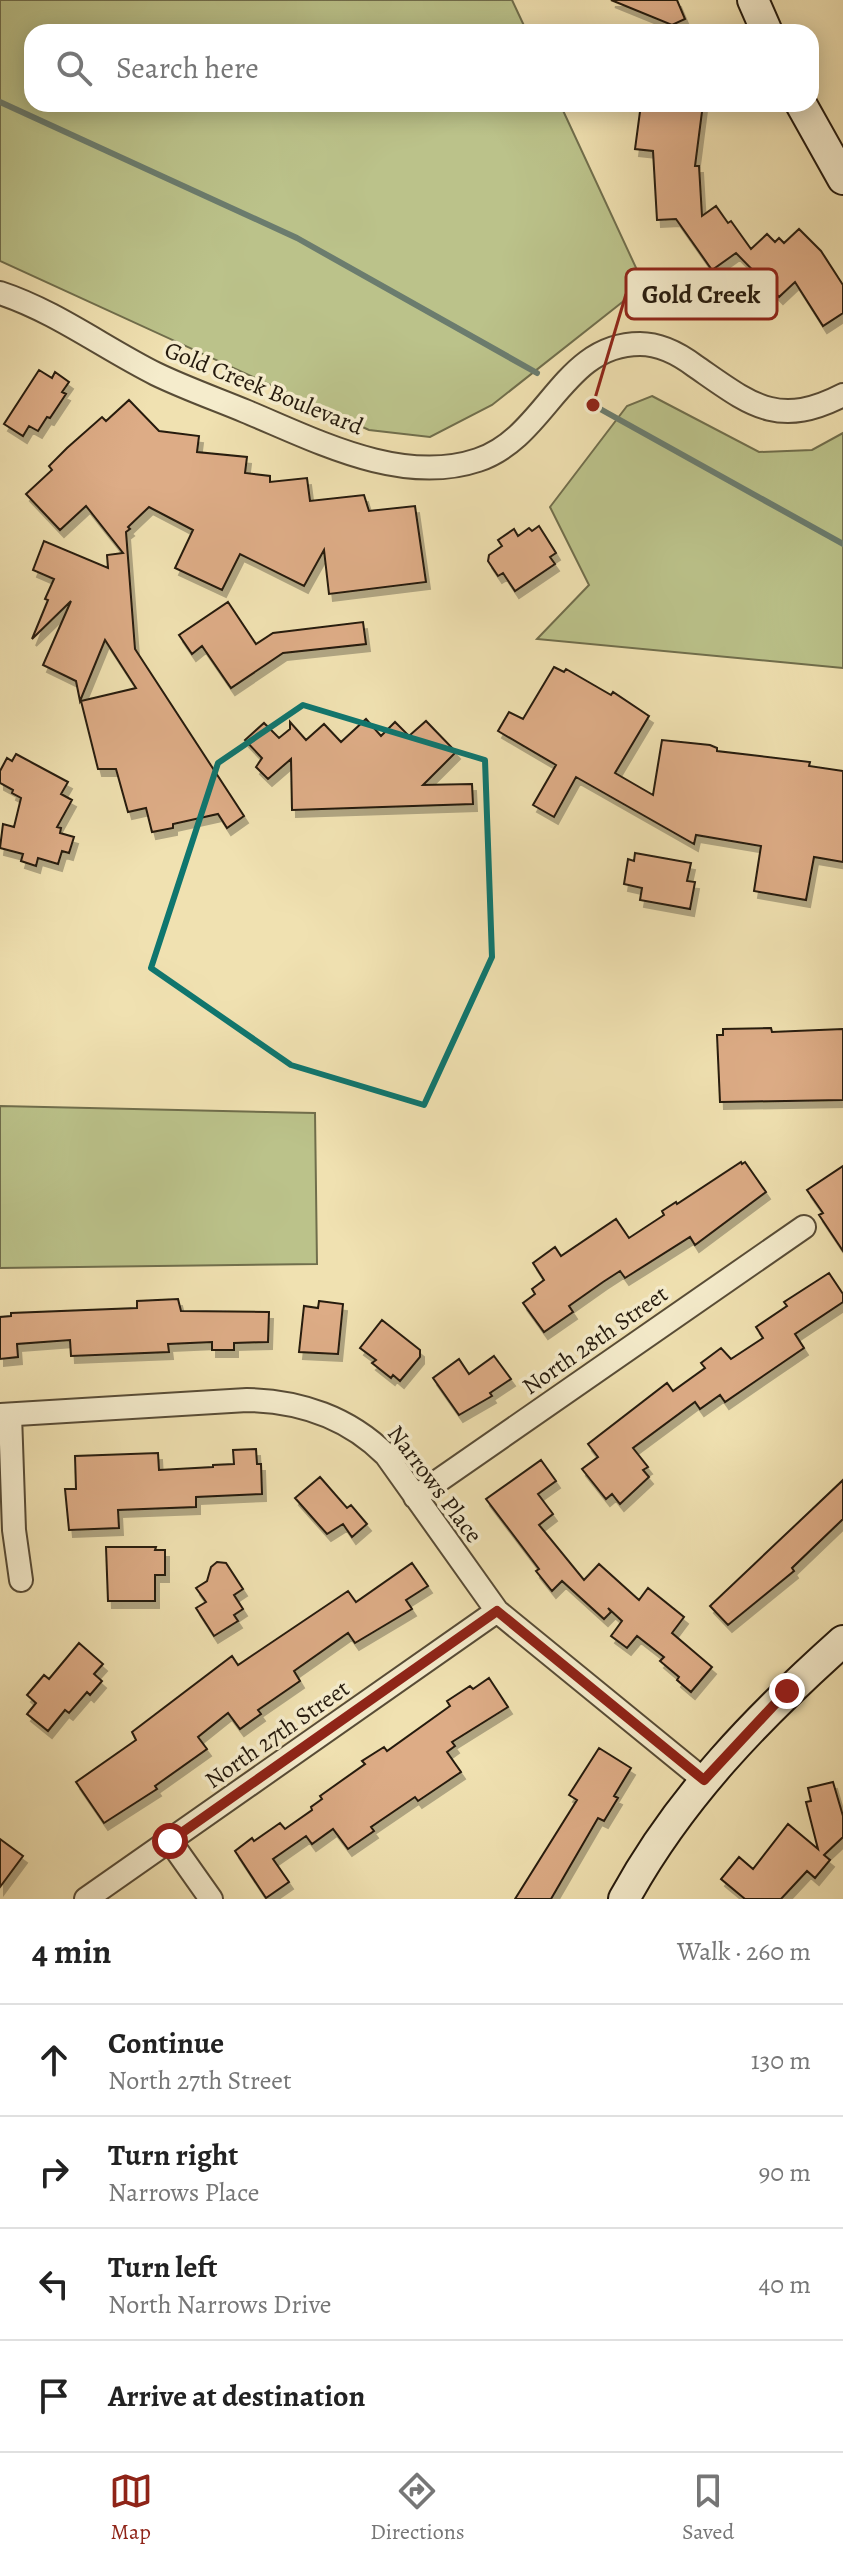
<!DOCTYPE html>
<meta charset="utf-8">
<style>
:root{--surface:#fff;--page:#f2f2f2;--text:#222;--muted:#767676;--line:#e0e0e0;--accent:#8f2418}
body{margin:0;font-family:Alegreya,serif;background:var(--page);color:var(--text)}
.stop{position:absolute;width:24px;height:24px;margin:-18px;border:6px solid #8f2418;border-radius:50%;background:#fff}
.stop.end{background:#8f2418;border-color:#fff;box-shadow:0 2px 8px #0008}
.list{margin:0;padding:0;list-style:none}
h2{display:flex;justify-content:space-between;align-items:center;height:104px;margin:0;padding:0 32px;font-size:34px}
h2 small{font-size:26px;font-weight:400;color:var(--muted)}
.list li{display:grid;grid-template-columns:52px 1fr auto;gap:24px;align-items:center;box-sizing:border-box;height:112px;padding:0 32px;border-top:2px solid var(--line)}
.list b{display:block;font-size:30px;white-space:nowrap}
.list p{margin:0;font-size:26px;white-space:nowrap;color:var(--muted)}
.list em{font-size:26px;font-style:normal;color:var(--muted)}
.icon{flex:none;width:44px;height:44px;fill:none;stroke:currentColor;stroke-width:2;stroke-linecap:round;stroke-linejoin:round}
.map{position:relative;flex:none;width:843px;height:1899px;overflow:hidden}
.search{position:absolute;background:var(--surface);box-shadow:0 4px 20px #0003;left:24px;right:24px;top:24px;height:88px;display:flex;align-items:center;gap:20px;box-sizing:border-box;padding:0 28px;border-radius:24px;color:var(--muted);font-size:30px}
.sheet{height:552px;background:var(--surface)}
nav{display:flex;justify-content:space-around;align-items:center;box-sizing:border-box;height:112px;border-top:2px solid var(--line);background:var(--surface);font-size:22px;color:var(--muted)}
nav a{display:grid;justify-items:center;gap:4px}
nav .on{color:var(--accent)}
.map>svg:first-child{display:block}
</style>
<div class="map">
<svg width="843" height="1899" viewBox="0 0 843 1899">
<defs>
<filter id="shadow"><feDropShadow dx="4" dy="7" stdDeviation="0" flood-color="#0004"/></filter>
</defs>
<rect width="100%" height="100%" fill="#f0e1b1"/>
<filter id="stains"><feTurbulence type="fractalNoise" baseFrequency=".0025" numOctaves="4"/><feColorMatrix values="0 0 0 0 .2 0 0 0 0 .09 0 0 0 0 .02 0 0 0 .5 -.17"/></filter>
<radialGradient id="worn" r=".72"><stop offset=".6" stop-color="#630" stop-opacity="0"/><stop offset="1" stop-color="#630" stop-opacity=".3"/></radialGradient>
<path fill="#bbc28a" stroke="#706e4c" stroke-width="2" d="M0,0h512l15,32h-495v72h528l84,181 -152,120 -62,32 -61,-7 -369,-169z
M652,396l107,56 53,-2 31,-17v235l-306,-29 52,-54 -39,-78 77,-101z
M0,1106l315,7 2,151 -317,4z"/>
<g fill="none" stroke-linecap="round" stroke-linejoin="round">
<path stroke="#6b7c6e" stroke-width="6" d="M0,102l297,136 240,135
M593,405l250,139"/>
</g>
<path fill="#ddac86" stroke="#251a0d" stroke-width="2" filter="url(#shadow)" d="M611,0h66l8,19 -13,6z
M641,104h62l-8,62h4l3,50 14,-10 12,17 3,-2 20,28 16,-15 8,8 4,-4 5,5 15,-14 22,22 22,34v28l-20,13 -28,-44 -16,15 -43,-44 -24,17 -36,-51 -19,1 -4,-69 -18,-2z
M39,370l13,8 3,-6 14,10 -7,10 4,2 -16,24 -3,-1 -9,14 -9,-5 -6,10 -19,-12z
M129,400l30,31 40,5 -2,16 50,5 -2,16 25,3v6l37,-4 3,23 54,-6 5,16 46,-5 11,76 -97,12 -5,-44 -20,36 -64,-32 -18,36 -47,-22 18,-38 -44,-23 -21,20 2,2 -4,3 9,117 109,167 -17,12 -9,-14 -45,10v4l-21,4 -6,-24 -18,4 -12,-43h-18l-17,-68 55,-13 -31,-48 -25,61 -4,-20 -33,-16 28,-64 -39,38 16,-39 -3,-1 9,-20 -21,-9 11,-29 64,27 -1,-13 16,-2 -37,-47 -26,24 -34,-36 26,-24 -3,-4 18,-18 35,-31 4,4z
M539,526l17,27 -6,4 5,7 -40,27 -12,-18 -5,3 -10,-15 1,-6 13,-9 -4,-6 16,-11 4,7 11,-8 3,3z
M228,602l28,42 17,-11 90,-11 3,22 -83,9 -52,35 -29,-42 -10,8 -13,-19z
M554,667l10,5 2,-3 45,26 2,-3 36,24 -34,57 38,22 9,-55 48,5 7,3v3l93,11 -1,4 34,5v91l-29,-5 -8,43 -52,-9 7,-45 -65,-11 -2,9 -118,-67 -22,40 -21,-12 23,-40 -58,-34 11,-19 14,7z
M366,719l15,17 14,-14 14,14 17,-15 30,31 -33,33 49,-1 1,20 -181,6 -1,-51 -23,20 -12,-12 6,-9 -17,-18 19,-17 15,15 11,-9v-7l16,18 18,-16 17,18z
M16,754l52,28 -7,12 11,6 -15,27 4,1 -1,5 14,4 -5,16 -7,-2 -4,13 -20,-6 -2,8 -15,-5 2,-7 -23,-6 3,-24 11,3 7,-29 -9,-5 1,-3 -13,-7v-12l7,-13 5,3z
M635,853l56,10 -4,18 8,1 -5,27 -50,-9 2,-12 -18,-4 4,-25 6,2z
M771,1028l1,4 71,-3v71l-123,2 -3,-67h6v-6z
M741,1162l1,2 3,-2 21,30 -71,53 -5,-8 -65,41 -5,-7 -17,11 -34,24 4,6 -29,20 -21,-29 12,-9 -3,-5 12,-9 -11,-17 22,-16 6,9 55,-37 13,19 35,-23 -2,-4 14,-9 1,2z
M843,1166v85l-24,-36 4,-2 -16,-23z
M829,1273l14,21v8l-48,32 9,14 -79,54 -5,-7 -20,14 -5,-7 -62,46 15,19 -5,3 6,7 -29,27 -8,-10 -6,5 -24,-30 16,-12 -10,-13 79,-61 6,8 32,-23 -4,-5 20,-15 10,11 32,-21 -7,-11 31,-21 -3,-4z
M178,1299l3,12 88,1 -1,30 -34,1v7h-22v-8l-44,2 1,8 -98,4 -1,-16 -53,4 1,13 -18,2v-42l11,-1v-3l126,-5v-7z
M319,1301l24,3 -5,50 -39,-2 5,-46 14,2z
M382,1320l38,30v7l-20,24 -7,-6 -2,3 -19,-15 4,-3 -16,-12z
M494,1356l17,23 -21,14 2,3 -33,19 -26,-37 26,-19 10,15z
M256,1449l1,15h4l1,30 -66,3v10l-78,3 1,18 -50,2 -4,-41h11l-1,-33 83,-3 1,17 54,-3v-2l21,-1 -1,-14z
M541,1460l15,21 -18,13 15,20 -14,11 45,55 15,-16 40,36 9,-12 36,29 -12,16 40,34 -21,25 -14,-12 2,-3 -19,-16 4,-4 -27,-21 -10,12 -16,-12 11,-15 -14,-13 3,4 -7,7 -42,-38 -10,10 -16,-20 3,-2 -53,-70z
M320,1477l27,31 4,-3 16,19 -15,13 -9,-13 -16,10 -32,-36z
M843,1480v39l-51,49 2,3 -66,54 -18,-19z
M106,1547h50l-1,3h10v25h-10v26h-47z
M217,1562l9,1 17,26 -9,6 9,14 -9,6 4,6 -24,15 -18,-28 10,-6 -10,-14 11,-7 4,-14z
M412,1563l16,23 -22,14 6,9 -57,34 -7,-10 -54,38 6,10 -42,29 3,4 -21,15 -12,-16 -30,24 9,12 -52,37 2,3 -53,34 -28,-41 60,-42 -4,-8 100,-76 6,9 110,-74 8,11z
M79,1643l24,21 -9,10 8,7 -12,14 -3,-3 -18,21 -4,-3 -17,21 -21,-17 9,-11 -9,-8 17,-20 5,4z
M489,1678l19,29 -56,35 3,4 -8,6 14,20 -43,29 -3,-4 -44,30 3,4 -26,18 -15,-20 -21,15 -6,-8 -33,23 16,23 -23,16 -31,-47 17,-13 2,3 26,-18 5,6 27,-19 -1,-3 11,-8 -2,-3 45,-32 -3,-3 22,-14 3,4 63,-45 -3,-5 23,-15 3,3z
M599,1748l32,20 -17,28 4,2 -14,23 -6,-3 -47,81h-36l62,-99 -8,-5z
M833,1782l10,34v21l-19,18 6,5 -15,18 -8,-7 -26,28h-36l-24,-20 18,-22 14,12 35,-45 30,25 -12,-47 5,-1 -3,-13z
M0,1839l23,17 -23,31z"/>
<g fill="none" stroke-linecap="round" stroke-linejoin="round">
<defs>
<path id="street" d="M0,293c55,18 104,55 156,81 29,14 60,25 89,37 70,29 156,75 233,49 69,-23 84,-116 162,-116 21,0 39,10 55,22 55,38 82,63 148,29
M0,1415l247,-15c53,1 102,18 139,55l111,156 207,169
M10,1415l4,115 7,50
M415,1497l389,-270
M170,1841l41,58
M86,1899l411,-288"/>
<path id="secondary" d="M753,0l14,32
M801,104l42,75
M624,1899c55,-101 134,-182 219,-258"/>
</defs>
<use href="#street" stroke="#584c36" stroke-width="26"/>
<use href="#secondary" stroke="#251a0d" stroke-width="34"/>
<use href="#street" stroke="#f5eccc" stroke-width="22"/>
<use href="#secondary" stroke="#f5eccc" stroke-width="30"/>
</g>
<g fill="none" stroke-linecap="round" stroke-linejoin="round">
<path stroke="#8f2418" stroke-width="10" d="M170,1841l327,-230 207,169 83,-89"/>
</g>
<path fill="none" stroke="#0f766e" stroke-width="6" stroke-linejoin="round" d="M303,705l182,55 7,197 -68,148 -133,-40 -140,-97 67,-205z"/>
<g text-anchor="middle" stroke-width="7" stroke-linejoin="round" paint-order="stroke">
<g font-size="24" fill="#251a0d" stroke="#f5eccc">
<text transform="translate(264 388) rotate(22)" y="8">Gold Creek Boulevard</text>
<text transform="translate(595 1340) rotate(-35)" y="8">North 28th Street</text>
<text transform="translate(435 1484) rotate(53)" y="8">Narrows Place</text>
<text transform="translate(277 1734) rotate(-35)" y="8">North 27th Street</text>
</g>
</g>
<path fill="none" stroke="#8f2418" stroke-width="3" d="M593 405L626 294"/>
<circle fill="#8f2418" stroke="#f5eccc" stroke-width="3" cx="593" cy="405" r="8"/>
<rect fill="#f5eccc" stroke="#8f2418" stroke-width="3" x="626" y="269" width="151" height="50" rx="8"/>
<g font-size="26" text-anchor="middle" font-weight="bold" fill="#251a0d">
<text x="701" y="303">Gold Creek</text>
</g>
<rect width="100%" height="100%" filter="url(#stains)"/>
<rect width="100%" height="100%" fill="url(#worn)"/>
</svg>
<div class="stop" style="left:170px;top:1841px"></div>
<div class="stop end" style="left:787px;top:1691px"></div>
<div class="search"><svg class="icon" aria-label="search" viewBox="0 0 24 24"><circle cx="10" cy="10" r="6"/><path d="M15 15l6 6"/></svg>Search here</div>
</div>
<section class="sheet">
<h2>4 min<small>Walk · 260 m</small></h2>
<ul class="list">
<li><svg class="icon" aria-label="ahead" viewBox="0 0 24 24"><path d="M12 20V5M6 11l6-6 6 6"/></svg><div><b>Continue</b><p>North 27th Street</p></div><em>130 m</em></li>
<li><svg class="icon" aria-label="right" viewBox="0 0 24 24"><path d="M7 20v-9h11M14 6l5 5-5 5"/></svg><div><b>Turn right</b><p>Narrows Place</p></div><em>90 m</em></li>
<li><svg class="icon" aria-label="left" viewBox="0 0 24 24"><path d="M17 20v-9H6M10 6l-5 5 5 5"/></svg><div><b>Turn left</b><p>North Narrows Drive</p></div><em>40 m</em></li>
<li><svg class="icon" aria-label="arrive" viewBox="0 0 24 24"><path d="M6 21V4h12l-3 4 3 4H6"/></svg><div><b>Arrive at destination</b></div></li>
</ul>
</section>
<nav>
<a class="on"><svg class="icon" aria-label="map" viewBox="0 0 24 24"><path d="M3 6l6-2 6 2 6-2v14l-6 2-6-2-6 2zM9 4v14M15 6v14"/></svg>Map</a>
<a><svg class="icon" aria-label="directions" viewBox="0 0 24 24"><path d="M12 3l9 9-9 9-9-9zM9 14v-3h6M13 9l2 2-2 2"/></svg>Directions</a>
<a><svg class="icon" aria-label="saved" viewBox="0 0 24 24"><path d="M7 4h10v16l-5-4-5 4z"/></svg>Saved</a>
</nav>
